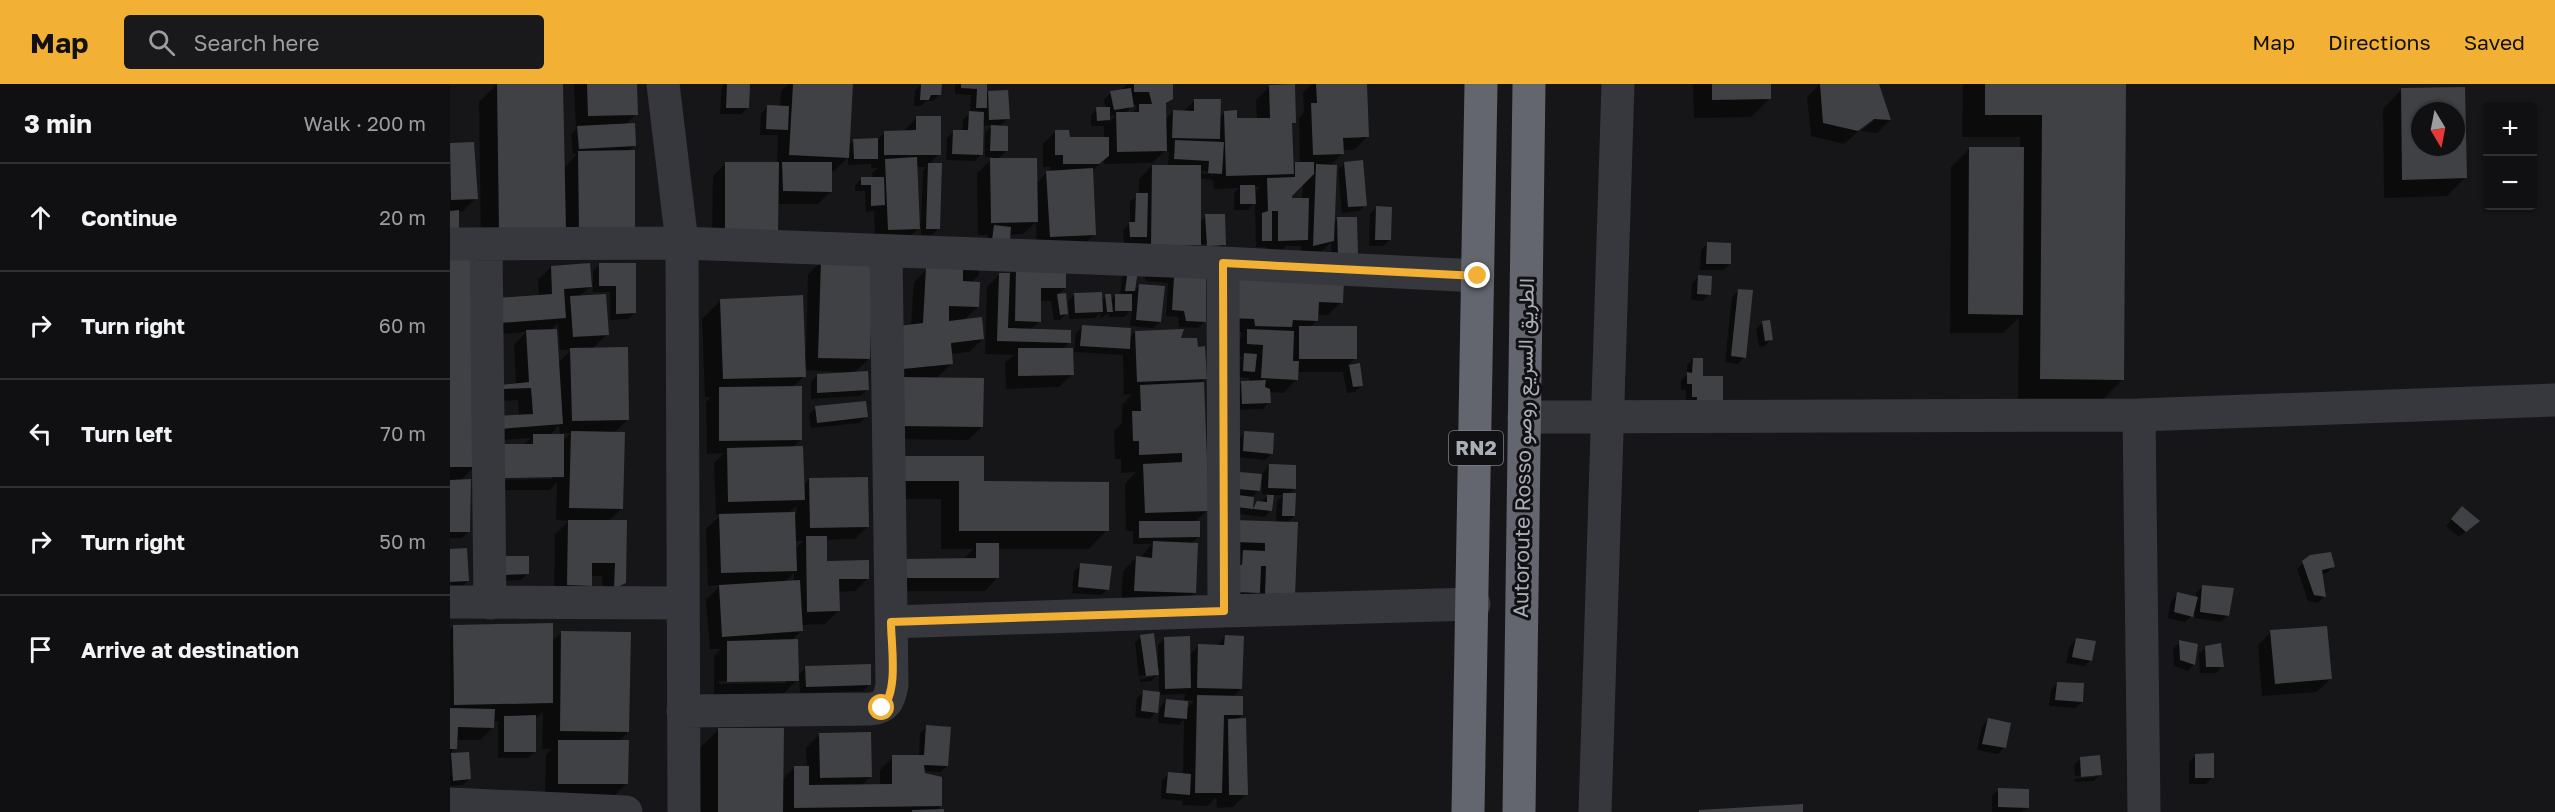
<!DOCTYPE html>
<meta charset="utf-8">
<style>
:root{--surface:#101012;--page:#19191b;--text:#f1f3f6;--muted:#9c9d9f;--line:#303032;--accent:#f2b134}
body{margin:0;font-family:"Golos Text",Vazirmatn,sans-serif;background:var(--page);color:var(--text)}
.controls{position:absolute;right:18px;top:18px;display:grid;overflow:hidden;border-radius:6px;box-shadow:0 2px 4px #0004}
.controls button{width:54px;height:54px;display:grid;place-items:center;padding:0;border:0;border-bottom:2px solid var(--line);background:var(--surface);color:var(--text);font:30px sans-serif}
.compass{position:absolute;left:1961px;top:18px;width:54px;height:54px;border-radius:50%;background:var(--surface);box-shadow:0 2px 4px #0004;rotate:170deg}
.stop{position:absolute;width:18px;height:18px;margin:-14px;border:4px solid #f2b134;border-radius:50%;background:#fff}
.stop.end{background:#f2b134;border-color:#fff;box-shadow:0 2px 6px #0008}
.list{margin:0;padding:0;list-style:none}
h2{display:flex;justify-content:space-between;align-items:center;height:78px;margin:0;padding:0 24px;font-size:26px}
h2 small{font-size:20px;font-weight:400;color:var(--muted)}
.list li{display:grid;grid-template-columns:39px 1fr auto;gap:18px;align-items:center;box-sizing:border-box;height:108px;padding:0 24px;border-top:2px solid var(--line)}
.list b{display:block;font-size:22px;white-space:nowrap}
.list em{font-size:20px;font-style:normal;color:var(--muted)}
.icon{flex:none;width:33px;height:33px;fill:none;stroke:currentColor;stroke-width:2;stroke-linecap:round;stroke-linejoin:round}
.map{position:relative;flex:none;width:2105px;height:728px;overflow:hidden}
header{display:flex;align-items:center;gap:36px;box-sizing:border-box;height:84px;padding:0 30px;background:var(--accent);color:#111}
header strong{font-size:28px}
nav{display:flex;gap:33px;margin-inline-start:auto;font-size:21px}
.search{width:420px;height:54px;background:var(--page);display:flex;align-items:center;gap:15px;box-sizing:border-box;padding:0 21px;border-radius:6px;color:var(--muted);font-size:22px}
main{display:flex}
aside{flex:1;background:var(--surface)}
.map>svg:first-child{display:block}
</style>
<header>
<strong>Map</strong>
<div class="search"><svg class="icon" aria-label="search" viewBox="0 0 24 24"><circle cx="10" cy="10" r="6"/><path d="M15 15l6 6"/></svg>Search here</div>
<nav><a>Map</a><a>Directions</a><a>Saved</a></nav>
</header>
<main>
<aside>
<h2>3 min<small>Walk · 200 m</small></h2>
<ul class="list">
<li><svg class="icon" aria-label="ahead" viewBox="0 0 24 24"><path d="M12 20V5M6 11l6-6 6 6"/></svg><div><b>Continue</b></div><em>20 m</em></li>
<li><svg class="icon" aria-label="right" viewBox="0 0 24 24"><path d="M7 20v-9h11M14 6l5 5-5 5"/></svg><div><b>Turn right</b></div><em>60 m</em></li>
<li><svg class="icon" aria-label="left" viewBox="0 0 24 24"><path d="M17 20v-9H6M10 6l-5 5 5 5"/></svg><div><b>Turn left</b></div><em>70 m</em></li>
<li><svg class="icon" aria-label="right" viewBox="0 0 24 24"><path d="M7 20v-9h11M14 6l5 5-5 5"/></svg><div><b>Turn right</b></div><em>50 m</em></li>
<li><svg class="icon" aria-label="arrive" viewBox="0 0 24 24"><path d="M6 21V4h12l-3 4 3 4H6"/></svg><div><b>Arrive at destination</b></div></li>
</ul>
</aside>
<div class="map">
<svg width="2105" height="728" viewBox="0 0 2105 728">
<rect width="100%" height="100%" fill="#161618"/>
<path fill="#0007" fill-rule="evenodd" d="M47,0h65l1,85 14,-15h-4l-2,-20 5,-5 -2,-45h61l1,30 -10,10 9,21 -7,7 6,79 -153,18 -2,-147z
M272,0h27l-1,24 -7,6h-21z
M338,0h63l-3,63 6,-7h23l8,-8 19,-1 13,-14 22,37 -10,10 10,64 -7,7h-11v-9l-16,15 -30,2 -1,-32 -8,1 -1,-21h-10v-6l6,-6 12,-1 -1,-5 6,-5h-7v-4l-23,1v-8l-14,14h-3v20l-13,13h-41l-65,42 1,-70 13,-13 51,1 1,-29h-18l1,-22 7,-6h12l1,-16zM466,83h10l-3,4 -2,53h-3z
M471,0l19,10 -7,7h-7l-5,5h-7l1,-15z
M505,0h30v11l3,-3 20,26 -9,9 7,24 -9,9 39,24 11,-12h3v-5h-7v-23l13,-13 12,7h36v-12h-13v-11l6,-6h9l-2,-10 7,-6 11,-3 5,-6h44v15l-6,6v15l8,-9 10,1 12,-12 24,18 6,-6 11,8 21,-1 -1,-19 13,-13 25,35 -3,3 1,39h8l-1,-46 5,-6 -1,-20 9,-8h54l1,53 -13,13h-12v3l-12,13 3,57 5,-4 18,37 -24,7 -1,-21 -12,12 -19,4 1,-12h-15l-7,7 -13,1v-7h-10l-1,-45 -7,8h-14v-17l5,-5 -25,1 -1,-9 -13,-2v44l6,-6 19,29 -7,6 2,-7h-20l-13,13h-49l1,-14h-15l-1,-13 7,-7v-22l9,-6v-16l13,-13h16l1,-15h-4l-13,12 -48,1v-5l-12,12 3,63 -14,13 -44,2 -1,-27 -13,12 -14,1 -22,11 1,-11h-10l-1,-62 17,-16h-9v-24l9,-8 -12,1 -1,28 -6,7 -29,-1 1,-22 7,-7 8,1 1,-12 7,-7 1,-18 -16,-1zM682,21h4l1,3 -6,6h-6zM666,31l-7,7v-6zM751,87l12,1v3l-13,-2zM853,99l-1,17h-11v-5zM804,103h6l-6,6z
M1243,0h76l1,14 -19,19 -57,1z
M1370,0h57l13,36 -13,13 -16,-2 13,-10v-4l-30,27 -33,-8 -4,-39z
M1513,0h162l-2,295 -23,23 -82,-1 1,-83 -16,15h-53l1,-166 19,-19h50v-11h-58z
M2013,5l2,89 -18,18 -63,2 -1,-89 18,-19zM1970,27h36v36h-36z
M23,60l3,54 -13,13 -6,1 -7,23v-90z
M895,79l20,42 -6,6 -17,2 -4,-43z
M926,124l14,31 -7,7h-14l1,-32z
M1257,160l23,20 -7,6h-23l1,-20z
M0,177l25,205 -15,15 9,50 -7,7h-12z
M372,177l47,98 -15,14 14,16 -7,7 -50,3v-17l6,-7 24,-1 -1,-2 -36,-2v6l-12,12 8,52 -8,8 11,38 6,-7 59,47 -13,13 -30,1 1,23 42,15 -13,13 -18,1 1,19 -13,13 -24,1 1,5 -11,11 6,35 9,-9 64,17 -7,7 -63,2 -1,-15 -15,15 -70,2v-39l7,-7h-11l-4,-49 15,-15 -13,1 -2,-57 16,-15h-6l-2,-51 10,-10 -17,1 -1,-52 5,-5h-6l-3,-78 19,-19 85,53 2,-79zM346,422l1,8h-9zM345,457h8l-8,8zM344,489v9h-10zM336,596v3l-67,1v-3z
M520,179h9v12l-8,8 7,24 -14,13 19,19 -14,13 -19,2 2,9 -16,16 46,48 -14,13 -81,-1 24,-113 3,-44 13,-13 36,1z
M184,180l1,49 -7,6 -18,1v-28h-17v-21l7,-6z
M139,181l1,22 -11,10 25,-2 3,39 -15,15h34l2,70 -15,15h11l-3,75 -12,12h16v62l-14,13 -9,5v-25h-12v9l-13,13h-23l1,-64 14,-13 -13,-1 1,-38 -7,8h-60v-31l13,-14h20l8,-7 -44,3 -4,-11 13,-13 23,-1 -1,-16 -30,2v-3l13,-13 15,-1 -2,-40 12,-13 -39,3 -2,-23 14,-13 40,-2 -1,-17 13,-13zM108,239l2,27 12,-1 -15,15 -2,-34h-4zM109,341l1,10h-10zM112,349h9l-9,9zM102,392v3l-57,1v-3z
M566,183l49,21 -8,7 9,16h3l-1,-10 7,-7 26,7 5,-5 4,5 6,-6h4l2,-18 7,-6h7l-3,21 7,-7 20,37 -7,6 -23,-2 2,-17 -8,8h-15v-4l-8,5 -1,-5 -5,5 -26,1v-8l-9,9h-6l-3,-19h-11v20l-10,9 39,13 -7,6 10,25 -13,13 -53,2 -1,-26 9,-8 -29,-1 2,-67 13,-13 9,1z
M735,188l20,49 -7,7 -19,-1 -1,-10 -12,-1 2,-33 -22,-2 -2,-6z
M1249,192l10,18 -6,7 -12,-1 1,-17z
M769,206l122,12 -13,13h-11v5l-8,8 46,30 -8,8 12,-1 3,20 -7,7 -8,1 -4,-21h-46l-1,8 -13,13 -14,-1v10l-6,7 -27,1 -1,-21 6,-6 8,-1v-4l-12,-1 1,-16 5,-4 -9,-1 1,-13 7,-7 -1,-4 -24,-1z
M1289,206l5,67 -6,7 -13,-2 7,-65z
M1313,238l8,17 -6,7 -6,1 -3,-18z
M632,243l47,11 6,-6 44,8 26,38 -6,6 8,126 -12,12 3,15 -7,7 3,49 -13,13 -60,-3 2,-32 13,-13h4l12,-14h-19v-13h-7l-1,-47 11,-12 -15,1v-14h-6l-1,-28 8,-8v-18l10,-11 -8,1 -1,-40 -49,-3 2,-19z
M1243,275l9,19 19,29 -35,-4v-13h-5v-10l6,-5v-9z
M366,324l50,9 -6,6 -49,5 -2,-14z
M794,349l28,20 -7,7 -28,-3 1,-17z
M454,373l79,26 124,47 -18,19h-91v28l-13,14h-95v-18l73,-13 10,-11h-32v-50h-56z
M819,382l25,23 -6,6 6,21 -8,8 8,71 -72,10 9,-40 10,-10h-20l1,-20 54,-12 1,-22 6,-6h-10l-2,15 -7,7 -33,-4 10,-40 21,3 1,-4zM810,393l2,1v16h8l-19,16 2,-14 5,-5z
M2006,431l15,12 -12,10 -13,-11z
M0,466l18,31 -7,6 -11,1z
M52,474l26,15 -7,7 -24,1z
M1853,479l30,4 -6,6 -6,1 3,23 -6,6 -10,-2 -11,-32z
M631,481l27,24 -7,6 -29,-2 2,-22z
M1752,503l26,28 -7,7 -26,-4v-5l-10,9 -17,-4 3,-17 7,-7 18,4v-5z
M3,542l98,17 11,-11 66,100 -10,10 9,41 -13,13h-69l1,-41 5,-6h-9l1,-37 -9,8 1,31 -7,7h-30v-34l2,-2h-7v5l-13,13h-24l-1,8 -5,6v-124z
M1821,548l59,47 -13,13 -55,4 -4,-51z
M691,552l15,28 2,-1v-18l7,-7 24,18 10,-11 17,1 10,-10 15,53 -9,9 10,17 -6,5 10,74 -13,13 -16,1 -1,-11 -8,9 -26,-1 1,-4 -22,-2 1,-19 7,-6 14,1 1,-56 -5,6 -21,-2 2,-16 6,-7 18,2 1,-8 -27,1 -2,17 -6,7 -15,-2 2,-19 7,-6 15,2v-21l-8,8 -11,1v-3l13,-2v-3l-14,2 -4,-33zM736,616l8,1 -8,8z
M1626,555l15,21 -7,6 -18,-3 4,-17z
M1730,558l14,22 -6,7 -14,-5 -1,-17z
M1755,564l17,18 -6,7h-16l-1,-19z
M1607,599l25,19 -7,6 -26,-2 2,-16z
M1538,636l17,27 -7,7 -21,-4 5,-23z
M477,643l20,39 -7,6 -17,-1 18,34 -5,6 7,1h-243v-64l19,-19 63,51 13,-13h12l-1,-19 13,-13 52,41 -10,10 19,-1v-15l13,-13 26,-1 1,-23z
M18,669l2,25 -7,7 -13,1v-31z
M1746,671l17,22 -7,7h-17v-22z
M1630,675l20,15 -6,7 -19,1v-3l20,-2v-3l-20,2 -1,-11z
M1549,705l28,18 -5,5h-30v-16z"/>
<path fill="#404145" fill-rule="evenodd" d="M47,0h66l3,146 -67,1z
M137,0h50l1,31 -50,1z
M277,0h23l-1,24h-23z
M343,0h60l-4,74 -60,-3z
M471,0h21l-1,11h-10l-2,5h-9z
M511,0h26v24h-11l1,-19 -16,-1z
M684,0h39v15l-7,4 1,48 -50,1 -1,-40h23v-8h13l-3,-12h-15z
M845,0l1,39h-4l2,51 -68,2 -2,-65 13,-1v8h33l-1,-33z
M866,0h51l2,53 -26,1 1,16 -31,1 -2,-52h6z
M1262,0h59v15l-59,1z
M1370,0h59l12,36 -17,-1 -16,12 -35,-8z
M1535,0h141l-2,296 -84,-1 2,-264h-57z
M2015,3l2,91 -65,2 -1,-92zM1970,27h36v36h-36z
M681,4l3,19 -20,3 -4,-19z
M558,6l2,29 -21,1 -1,-29z
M744,15h27l-1,40 -48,-1 1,-28 21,1z
M317,21l22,1 -1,24 -22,-1z
M646,23h14v13l-13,1z
M519,27l15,1 -1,43 -31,-1 1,-24h15z
M466,32h25v39h-57v-24l32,-1z
M185,39l1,23 -57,3 -2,-23z
M541,41l17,1v25h-18z
M605,46h14l1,7h39v19l-10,8h-36v-9h-8z
M428,54v21h-24l-1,-20z
M725,56l49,2 -2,32 -14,-1 1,-12 -35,-2z
M24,58l4,57 -27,1 -1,-57z
M1519,63h55l-1,168 -55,-1z
M185,66v81l-56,1 -1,-81z
M467,73l3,72 -32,1 -3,-71z
M540,74h47l1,64 -47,1z
M913,76l4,46 -19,1 -4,-45z
M275,78h54l-1,72h-53z
M332,78h50v30l-49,-1z
M845,78h19v12l-22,22v2h17l-1,42 -30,1v-30h-6v30h-10v-28l6,-2 -1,-33 28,-1z
M478,79h14l-2,66h-14z
M866,80l21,1 -3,76 -21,5z
M702,81h49v80h-50z
M643,84l3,67 -46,2 -4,-66z
M411,93h23l1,28 -14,1v-21h-10z
M790,101h15l1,19h-16z
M686,109h12l-1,44h-17l-1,-15h6z
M926,122l16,1 -1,33h-16z
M9,126v18h-9v-17z
M755,130h20l1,31 -19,1z
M887,133h20l1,40h-20z
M544,141l17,2 -1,14 -18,-1z
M1257,158l24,1v21h-25z
M0,175h25l1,208h-26z
M371,175l52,2 -3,98 -52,-1z
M140,179l2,24 -28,2 2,29 -66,5 -2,-25 54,-4 -1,-28z
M149,179h37v50l-20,1v-28h-17z
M566,182h50v22h-25v34l-26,-1z
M476,183l37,2v12l17,1 -1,25 -30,-1v15l33,-4 2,22 -33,4 2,21 -50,5 -5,-43 25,-3z
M678,185l10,1 -3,21h-10z
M549,189h11l-2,55 63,2v13l-74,-2z
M756,189v49l-20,-1 -2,-10 -12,-1 2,-33z
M781,191l113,4 -1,24 -24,-1 -1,19 -25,-1 -1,7 -37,-1 -1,-7 -25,-1z
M1248,191l14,1 -1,19 -14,-1z
M689,200l26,2 -4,36 -25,-2z
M1288,205l15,1 -7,68 -15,-2z
M652,208l1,20 -28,1 -1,-20z
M616,209l2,21 -8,1 -3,-21z
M156,210l3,41 -36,2 -3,-41z
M655,210h6l2,18h-6z
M665,210h17v17h-17z
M353,211l3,82 -83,2 -3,-80z
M1320,236l3,20 -8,1 -3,-20z
M632,241l49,3 -1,21 -50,-3z
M849,242h58v33h-58z
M107,245l6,95 -63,5 -5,-13 38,-2 -2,-26 -30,1v-4l28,-3 -3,-52z
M734,245l-3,9h16l1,9 7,-1 2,33 -70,3 -2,-51z
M797,245l47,2 -1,30h6l-1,19 -37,-2 2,-33 -16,-1z
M178,263l1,73 -57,1 -2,-73z
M568,264h55l1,27 -56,1z
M794,269l13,1 -2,18 -12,-1z
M1243,274h10v18h20v32h-27l1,-11h-5v-13h-5v-12l5,1z
M910,279l3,23 -10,1 -4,-22z
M418,287l1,19 -52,3v-19z
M450,293l84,1 -1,49 -83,-1z
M816,296l-1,7 5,2 1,14 -29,1 -1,-23z
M754,298l5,129 -64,2 -2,-49 39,-2v-9l-43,2v-14h-6l-1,-30h9l-1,-26z
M352,302v54l-83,1v-54z
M416,317l2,16 -51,6 -2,-17z
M121,347l54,1 -2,77 -54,-1z
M794,347l30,2 -1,21 -30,-3z
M83,350h31v43l-61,1v-34h30z
M353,362l2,54 -77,2 -1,-54z
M454,372h80v25l125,1v49h-150v-50h-56z
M819,380l27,1v24l-28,-1z
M790,388l22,2 -2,17 -22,-2z
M418,393l1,50 -59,1 -1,-50z
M21,395l-1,53h-20v-52z
M833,409h13l-1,23h-13z
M788,411l16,2 -1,12 4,-8 10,1v-7h7l-2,16 -19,-2 -16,-2z
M2012,422l18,15 -14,11 -15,-13z
M345,428l2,59 -76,2 -2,-59z
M118,436h59l-1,63 -12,6 1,-26h-23v23l-25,-1z
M784,436l64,2 -3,74 -30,-2 1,-28h-5l-1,27 -25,-1 1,-27h6l1,-15 22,1v-8l-31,-1z
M689,437h61v16l-61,1z
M356,452h21v25l42,-1v19h-30l1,32 -33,1z
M703,457l45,2 -2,50 -62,-2 2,-35 16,2z
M526,459h23v35h-97v-19l74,-1z
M17,464l2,33 -19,1v-33z
M1881,468l4,15 -13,3 4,27 -12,-2 -12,-34 8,-6z
M52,472h27v18l-26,1z
M630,479l32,3 -3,24 -31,-3z
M350,496l3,51 -81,6 -3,-52z
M1752,501l32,3 -5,28 -29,-4z
M1727,508l21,5 -5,20 -19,-5z
M103,539v80l-99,2 -1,-80z
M1877,542l5,53 -57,5 -5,-54z
M111,547l70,1 -2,100 -69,-1z
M704,549l5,42 -13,1 -6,-41z
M775,551l19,1 -2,53 -45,-1 1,-44 26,1z
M740,552l1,52 -26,1 -1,-52z
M1626,554l20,3 -4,20 -20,-4z
M348,555l1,42 -72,1v-41z
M1729,556l19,4 -3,21 -15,-5z
M1771,559l3,24h-18l-1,-21z
M421,580v21l-65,2 -1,-21z
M1607,598l27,1 -1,19 -28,-2z
M693,606l17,2 -2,21 -17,-2z
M747,611l46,1v19h-19l-2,78h-27z
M716,615l22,2 -1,18 -23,-2z
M0,624l45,1 -1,19 -36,-1 -1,22h-7z
M86,631v37h-32v-36z
M796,634l2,77h-19l-1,-76z
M1538,634l23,5 -5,25 -24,-4z
M476,641l25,2 -3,39 -24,-1 1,8 17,4v29l-148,2v-42h15v19l83,-1v-29h32z
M268,644h66l-1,84h-65z
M421,648l1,45 -52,1 -1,-45z
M108,656h71l-1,44h-70z
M19,668l2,27 -18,2 -2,-28z
M1764,669v25h-19v-24z
M1650,671l2,20 -21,2 -1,-20z
M718,688l23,2 -1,21 -24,-2z
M1548,704l31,1v19l-31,-1z
M1353,720v8h-104v-2z
M494,725v3h-32v-2z"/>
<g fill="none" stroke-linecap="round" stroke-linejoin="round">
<path stroke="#37383d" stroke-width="33" d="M213,0l19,159 2,569
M0,160l232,-1 541,20 255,13
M36,160l4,359
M773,179l1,348 250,-7
M1689,331l5,397
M1074,333l615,-2 416,-15
M0,518l233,1
M441,538l333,-11
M233,627l188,-2c16,-2 18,-9 21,-24l-6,-434
M0,720l176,8
M1145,728l23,-728"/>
<path stroke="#63666e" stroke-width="33" d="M1018,728l13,-728
M1069,728l10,-728"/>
</g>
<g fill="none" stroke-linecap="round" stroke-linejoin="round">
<path stroke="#f2b134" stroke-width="8" d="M432,624c17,-16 9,-63 9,-86l333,-11 -1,-348 255,13"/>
</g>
<g text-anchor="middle" stroke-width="6" stroke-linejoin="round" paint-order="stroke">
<rect fill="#111113" stroke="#7b7e86" stroke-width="1.5" x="999" y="347" width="54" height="34" rx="4.5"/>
<g font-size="20" font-weight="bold" fill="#a8adb8">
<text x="1026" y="371">RN2</text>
</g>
<g font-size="21" fill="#a8adb8" stroke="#111113">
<text transform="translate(1074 364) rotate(-89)" y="7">Autoroute Rosso الطريق السريع روصو</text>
</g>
</g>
</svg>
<div class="controls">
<button>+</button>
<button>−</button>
</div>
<svg class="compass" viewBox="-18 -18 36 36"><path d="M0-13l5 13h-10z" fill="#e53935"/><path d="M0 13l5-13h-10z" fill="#9c9d9f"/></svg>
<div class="stop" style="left:432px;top:624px"></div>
<div class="stop end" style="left:1028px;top:192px"></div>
</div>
</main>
